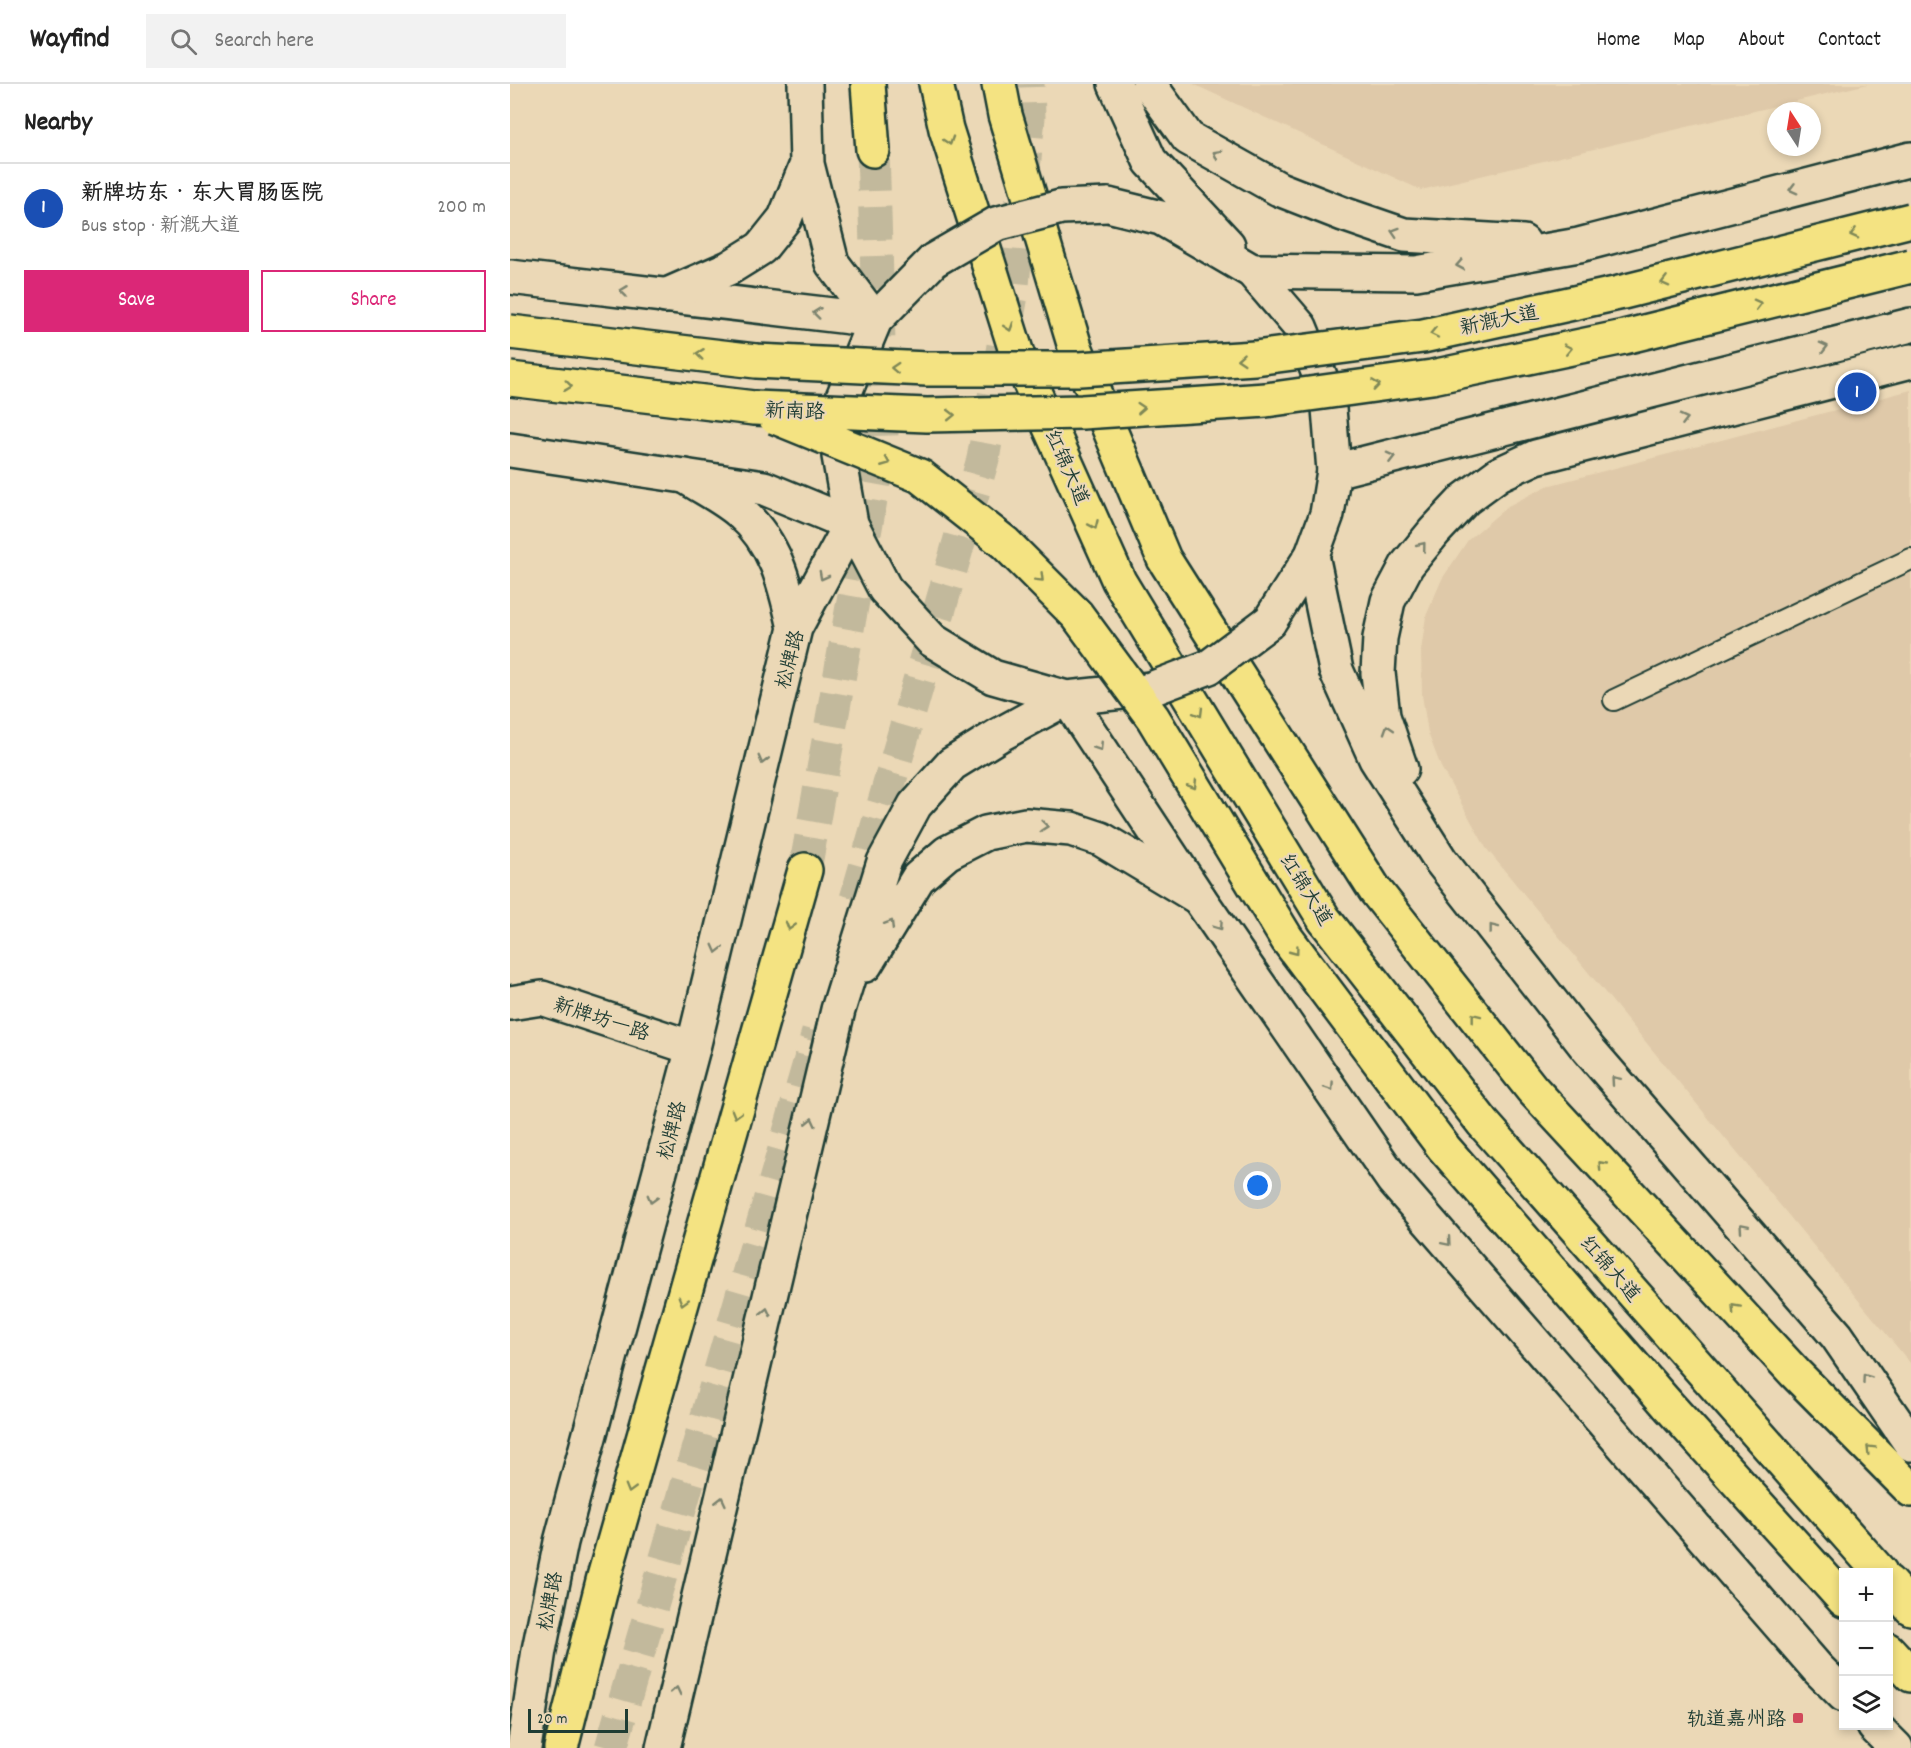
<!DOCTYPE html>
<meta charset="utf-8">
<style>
:root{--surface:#fff;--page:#f2f2f2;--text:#222;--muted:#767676;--line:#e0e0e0;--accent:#db2777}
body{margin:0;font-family:Dekko,"LXGW WenKai TC",sans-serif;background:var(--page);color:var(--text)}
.controls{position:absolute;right:18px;bottom:18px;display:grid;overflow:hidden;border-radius:0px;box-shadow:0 3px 9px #0003}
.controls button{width:54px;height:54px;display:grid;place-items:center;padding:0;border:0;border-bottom:2px solid var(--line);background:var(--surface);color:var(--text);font:30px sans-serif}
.compass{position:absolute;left:1257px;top:18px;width:54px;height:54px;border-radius:50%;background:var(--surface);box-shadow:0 3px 9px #0003;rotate:348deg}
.scale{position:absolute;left:18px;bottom:15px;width:100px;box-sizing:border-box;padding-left:6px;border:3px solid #1f3d34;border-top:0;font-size:16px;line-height:21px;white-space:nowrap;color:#1f3d34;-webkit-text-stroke:4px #ebd8b6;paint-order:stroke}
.you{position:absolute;left:748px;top:1102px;width:21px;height:21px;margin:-15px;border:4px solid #fff;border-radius:50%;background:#1a73e8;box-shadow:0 0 0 9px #1a73e833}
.badge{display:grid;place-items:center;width:39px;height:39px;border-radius:50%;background:var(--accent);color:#fff;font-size:20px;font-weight:700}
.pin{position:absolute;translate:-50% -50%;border:3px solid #fff;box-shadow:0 2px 6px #0006}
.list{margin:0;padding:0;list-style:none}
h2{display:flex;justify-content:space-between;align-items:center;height:78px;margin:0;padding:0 24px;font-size:26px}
h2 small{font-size:20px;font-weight:400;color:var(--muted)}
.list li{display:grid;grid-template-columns:39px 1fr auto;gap:18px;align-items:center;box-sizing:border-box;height:90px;padding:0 24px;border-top:2px solid var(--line)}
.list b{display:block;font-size:22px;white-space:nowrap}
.list p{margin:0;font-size:20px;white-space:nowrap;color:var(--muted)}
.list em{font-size:20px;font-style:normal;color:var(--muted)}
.actions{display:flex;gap:12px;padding:18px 24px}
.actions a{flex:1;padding:14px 0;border:2px solid var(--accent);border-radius:0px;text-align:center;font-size:21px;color:var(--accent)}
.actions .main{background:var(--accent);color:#fff}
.icon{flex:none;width:33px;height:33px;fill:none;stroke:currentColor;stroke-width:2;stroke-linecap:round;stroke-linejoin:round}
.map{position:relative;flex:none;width:1401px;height:1664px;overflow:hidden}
header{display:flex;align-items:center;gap:36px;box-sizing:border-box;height:84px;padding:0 30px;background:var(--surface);border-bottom:2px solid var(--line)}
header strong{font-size:28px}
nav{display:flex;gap:33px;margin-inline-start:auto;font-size:21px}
.search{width:420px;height:54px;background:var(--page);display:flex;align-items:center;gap:15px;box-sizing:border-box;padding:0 21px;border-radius:0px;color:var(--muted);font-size:22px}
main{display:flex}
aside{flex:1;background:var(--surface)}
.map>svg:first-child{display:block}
</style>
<header>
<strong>Wayfind</strong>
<div class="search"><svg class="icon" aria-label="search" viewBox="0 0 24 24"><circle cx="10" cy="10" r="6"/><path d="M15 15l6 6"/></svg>Search here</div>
<nav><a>Home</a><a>Map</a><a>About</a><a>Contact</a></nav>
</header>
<main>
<aside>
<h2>Nearby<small></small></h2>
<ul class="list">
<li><span class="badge" style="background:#1a4fb4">1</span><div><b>新牌坊东‧东大胃肠医院</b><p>Bus stop · 新溉大道</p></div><em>200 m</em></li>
</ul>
<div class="actions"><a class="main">Save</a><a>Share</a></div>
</aside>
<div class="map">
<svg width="1401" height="1664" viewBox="0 0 1401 1664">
<rect width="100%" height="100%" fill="#ebd8b6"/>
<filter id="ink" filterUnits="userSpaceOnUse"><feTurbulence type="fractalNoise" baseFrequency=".0167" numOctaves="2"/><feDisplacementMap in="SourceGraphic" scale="12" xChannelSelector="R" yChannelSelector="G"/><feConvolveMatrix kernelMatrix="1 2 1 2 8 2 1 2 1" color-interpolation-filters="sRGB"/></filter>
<g filter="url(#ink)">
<path fill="#dfc9a9" d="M683,0h675l-447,106z
M1401,306v974l-425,-516 -45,-81 -13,-34 -6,-38 -1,-44 5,-35 16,-37 26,-39 40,-34 39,-20z"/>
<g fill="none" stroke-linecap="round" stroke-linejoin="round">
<path stroke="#c2b99c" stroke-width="33" stroke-dasharray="33 16" stroke-linecap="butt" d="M295,786l77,-432 -9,-288
M346,815l127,-440 29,-164 17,-178 -1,-33
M101,1664l207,-716"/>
<defs>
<path id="service" d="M1104,616l297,-141"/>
<path id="tertiary" d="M639,0l39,54 91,51 64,25 61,21 119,7
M742,187l164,2 163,-28 332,-86
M0,193l365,43
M0,366l254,38 87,36
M824,387l577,-146
M802,471l24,115 40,89 65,102 148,189 248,286 74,108
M557,614l132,200 194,282 425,489 26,26
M891,685l-18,-53 -5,-43 2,-35 8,-37 19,-36 27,-33 31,-33 34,-25 37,-17 375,-96
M0,919l32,-5 151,50
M1364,1642l22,22"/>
<path id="secondary" d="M295,0l2,80 25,99 43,57
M605,0l35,77 78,84
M598,121l53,13 91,53 48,56 28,69 6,75 -7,43 -15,41 -43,67
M424,176l-59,60 -32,77 -4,59 12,68 34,65 47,51 61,37 74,21 84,-9
M155,212l64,-28 32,-20 24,-30 22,-54
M175,392c18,12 39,22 55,36 36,31 45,72 55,116
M355,881l53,-87 29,-25 39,-20 40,-8 45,4 30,10 98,59
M14,1664l15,-98 22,-108 132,-494 102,-420 56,-104
M153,1664l175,-738 46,-148 31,-57 37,-41 47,-29 68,-37"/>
<path id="primary" d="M426,0l10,45 71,225 102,227 205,338 159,204 397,449
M489,0l6,31 70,232 89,212 211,331 157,199 263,284 116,117
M1157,1320l177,196
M1378,1498l23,26
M1378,1566l23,25"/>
<path id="trunk" d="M358,0l5,66
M51,1664l43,-171 201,-707"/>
</defs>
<use href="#service" stroke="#1f3d34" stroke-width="24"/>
<use href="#tertiary" stroke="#1f3d34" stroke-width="38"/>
<use href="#secondary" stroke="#1f3d34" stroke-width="38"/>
<use href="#primary" stroke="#1f3d34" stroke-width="38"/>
<use href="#trunk" stroke="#1f3d34" stroke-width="38"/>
<use href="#service" stroke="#ebd8b6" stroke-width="20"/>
<use href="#tertiary" stroke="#ebd8b6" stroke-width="33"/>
<use href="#secondary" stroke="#ebd8b6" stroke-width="33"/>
<use href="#primary" stroke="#f4e382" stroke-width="33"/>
<use href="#trunk" stroke="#f4e382" stroke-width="33"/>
<defs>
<path id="secondary-bridge" d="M424,176l62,-36 65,-17 47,-2
M641,605l58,-22 60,-45"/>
<path id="primary-bridge" d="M0,248l246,29 171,8h152l176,-11 168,-22 196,-43 292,-73
M0,295l244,29 173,7 155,-3 184,-12 166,-23 192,-40 287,-71
M265,333l145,59 85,67 72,72 76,103 134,221 157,209 223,256"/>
</defs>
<use href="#secondary-bridge" stroke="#1f3d34" stroke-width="38" stroke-linecap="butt"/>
<use href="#primary-bridge" stroke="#1f3d34" stroke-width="38" stroke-linecap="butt"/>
<use href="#secondary-bridge" stroke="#ebd8b6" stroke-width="33"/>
<use href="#primary-bridge" stroke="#f4e382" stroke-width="33"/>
</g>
<defs><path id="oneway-chevron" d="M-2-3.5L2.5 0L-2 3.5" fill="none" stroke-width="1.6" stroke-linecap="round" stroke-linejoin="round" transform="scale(1.5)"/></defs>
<g stroke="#7f8857">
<use href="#oneway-chevron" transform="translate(439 57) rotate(72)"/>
<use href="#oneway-chevron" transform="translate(1344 150) rotate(166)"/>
<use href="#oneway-chevron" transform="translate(1155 198) rotate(166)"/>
<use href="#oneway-chevron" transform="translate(1248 220) rotate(-14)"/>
<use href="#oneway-chevron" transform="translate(499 243) rotate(72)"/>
<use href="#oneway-chevron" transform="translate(924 249) rotate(168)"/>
<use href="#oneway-chevron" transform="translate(1058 265) rotate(-12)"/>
<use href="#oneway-chevron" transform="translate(190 270) rotate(-173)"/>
<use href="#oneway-chevron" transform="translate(731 275) rotate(176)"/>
<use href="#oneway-chevron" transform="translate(385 284) rotate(-177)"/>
<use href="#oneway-chevron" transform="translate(866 301) rotate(-8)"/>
<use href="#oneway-chevron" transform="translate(58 302) rotate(7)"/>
<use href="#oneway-chevron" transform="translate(631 324) rotate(-4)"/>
<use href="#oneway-chevron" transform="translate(441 331) rotate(-1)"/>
<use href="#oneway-chevron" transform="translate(376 378) rotate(22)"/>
<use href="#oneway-chevron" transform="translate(584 441) rotate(66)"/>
<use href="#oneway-chevron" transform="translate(530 494) rotate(45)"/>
<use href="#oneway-chevron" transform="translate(689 629) rotate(59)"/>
<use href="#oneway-chevron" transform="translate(683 701) rotate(59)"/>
<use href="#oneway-chevron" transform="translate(280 842) rotate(106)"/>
<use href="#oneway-chevron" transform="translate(785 867) rotate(53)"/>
<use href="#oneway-chevron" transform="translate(965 933) rotate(-128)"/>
<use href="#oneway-chevron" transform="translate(226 1030) rotate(106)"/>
<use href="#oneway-chevron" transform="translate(1092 1081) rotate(-133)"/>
<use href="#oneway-chevron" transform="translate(173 1217) rotate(106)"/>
<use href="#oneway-chevron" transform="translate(1225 1224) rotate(-133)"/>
<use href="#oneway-chevron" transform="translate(1360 1365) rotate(-135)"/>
<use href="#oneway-chevron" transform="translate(120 1405) rotate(106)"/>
</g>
<g stroke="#7b836e">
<use href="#oneway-chevron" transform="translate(707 70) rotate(-151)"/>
<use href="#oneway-chevron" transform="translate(1283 105) rotate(165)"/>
<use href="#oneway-chevron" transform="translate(885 148) rotate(-162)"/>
<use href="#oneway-chevron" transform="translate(950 181) rotate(170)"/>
<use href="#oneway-chevron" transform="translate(114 207) rotate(-173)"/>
<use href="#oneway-chevron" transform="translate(307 229) rotate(-173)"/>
<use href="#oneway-chevron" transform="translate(1314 263) rotate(-14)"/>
<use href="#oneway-chevron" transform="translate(1174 335) rotate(-14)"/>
<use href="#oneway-chevron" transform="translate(881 373) rotate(-14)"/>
<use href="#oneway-chevron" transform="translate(912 462) rotate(-51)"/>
<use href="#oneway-chevron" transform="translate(313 492) rotate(118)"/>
<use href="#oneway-chevron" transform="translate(878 645) rotate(-108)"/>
<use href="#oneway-chevron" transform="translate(589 663) rotate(57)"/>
<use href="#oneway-chevron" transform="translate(253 676) rotate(104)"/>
<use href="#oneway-chevron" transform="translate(534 742) rotate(6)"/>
<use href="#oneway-chevron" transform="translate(380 840) rotate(-59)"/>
<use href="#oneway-chevron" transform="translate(709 842) rotate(55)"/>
<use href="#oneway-chevron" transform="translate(983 844) rotate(-128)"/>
<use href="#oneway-chevron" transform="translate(207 865) rotate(104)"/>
<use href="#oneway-chevron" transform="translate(1105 996) rotate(-131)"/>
<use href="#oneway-chevron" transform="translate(820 1003) rotate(56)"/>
<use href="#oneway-chevron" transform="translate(301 1038) rotate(-77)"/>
<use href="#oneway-chevron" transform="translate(142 1115) rotate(105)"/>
<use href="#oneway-chevron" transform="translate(1233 1143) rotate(-131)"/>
<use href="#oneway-chevron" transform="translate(937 1158) rotate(49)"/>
<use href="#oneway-chevron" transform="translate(256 1228) rotate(-77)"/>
<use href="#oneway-chevron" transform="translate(1356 1294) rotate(-125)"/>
<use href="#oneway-chevron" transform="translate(211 1417) rotate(-77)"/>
<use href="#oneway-chevron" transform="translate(166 1607) rotate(-77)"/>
</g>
</g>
<rect fill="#d1495b" stroke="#ebd8b6" stroke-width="2" x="1282" y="1628" width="12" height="12" rx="3"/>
<g text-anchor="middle" stroke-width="4.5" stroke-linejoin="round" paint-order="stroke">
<g font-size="20" fill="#1f3d34" stroke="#ebd8b6">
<text transform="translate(989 235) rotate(-12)" y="7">新溉大道</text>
<text transform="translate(285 326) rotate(2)" y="7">新南路</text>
<text transform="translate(558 383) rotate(66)" y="7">红锦大道</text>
<text transform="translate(279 575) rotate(-75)" y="7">松牌路</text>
<text transform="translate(797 805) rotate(58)" y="7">红锦大道</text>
<text transform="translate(92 934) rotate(18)" y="7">新牌坊一路</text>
<text transform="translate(161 1046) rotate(-75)" y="7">松牌路</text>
<text transform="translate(1101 1184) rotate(49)" y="7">红锦大道</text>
<text transform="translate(39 1517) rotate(-79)" y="7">松牌路</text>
</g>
<g font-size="20" fill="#1f3d34" stroke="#ebd8b6" text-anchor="end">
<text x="1276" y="1641">轨道嘉州路</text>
</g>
</g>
</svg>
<div class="controls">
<button>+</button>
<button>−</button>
<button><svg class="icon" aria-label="layers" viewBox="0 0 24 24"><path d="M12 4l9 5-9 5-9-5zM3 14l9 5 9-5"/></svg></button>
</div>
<svg class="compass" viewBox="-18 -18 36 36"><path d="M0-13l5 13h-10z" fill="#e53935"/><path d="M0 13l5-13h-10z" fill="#767676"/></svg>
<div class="scale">20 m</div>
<div class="you"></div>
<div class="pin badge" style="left:1347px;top:308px;background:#1a4fb4">1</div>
</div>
</main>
